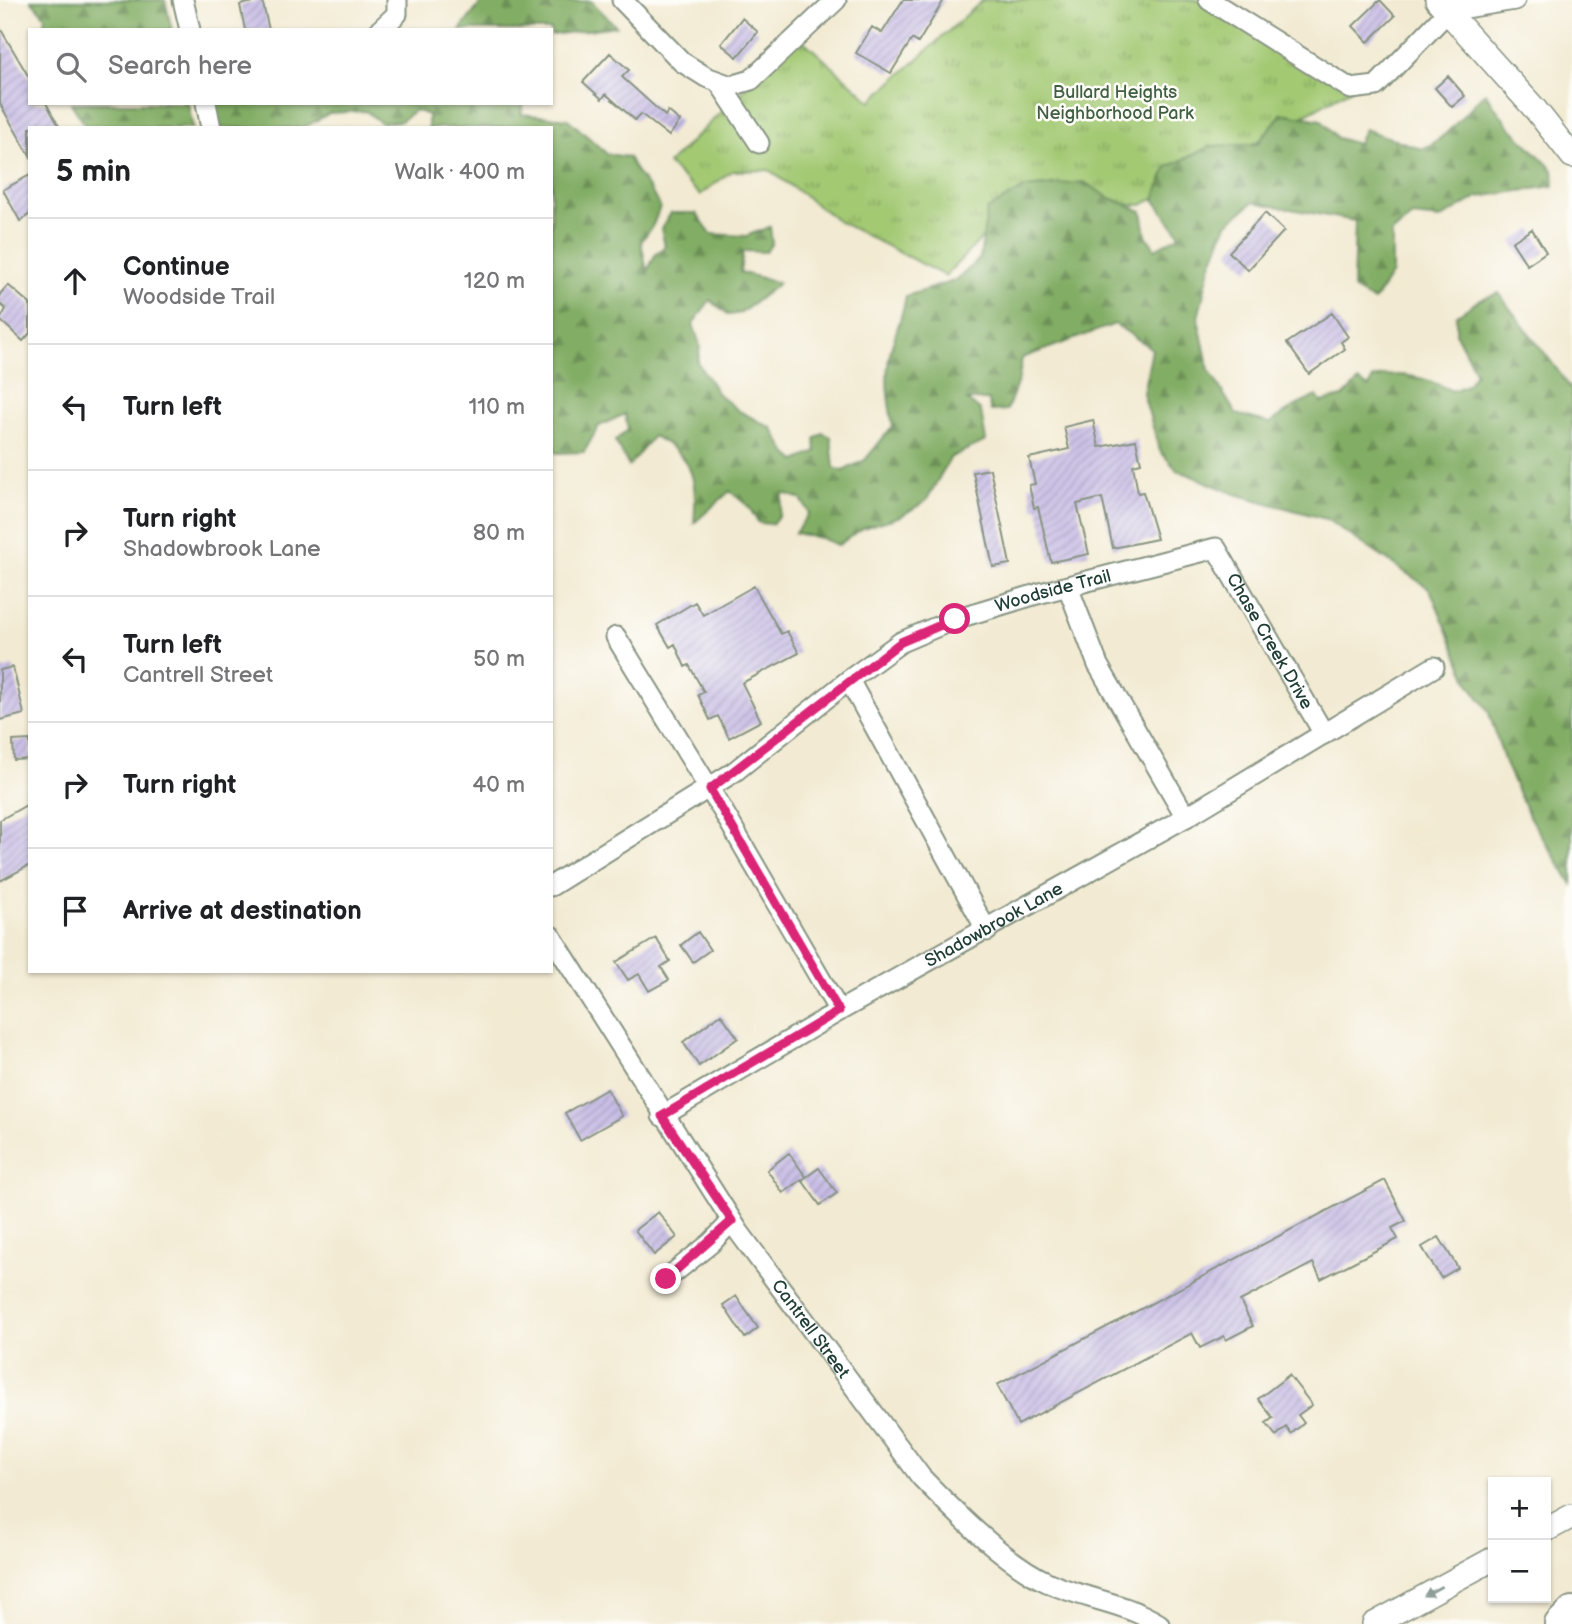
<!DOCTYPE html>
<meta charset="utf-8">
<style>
:root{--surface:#fff;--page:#f6f6f6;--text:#202124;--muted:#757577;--line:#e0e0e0}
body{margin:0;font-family:"Balsamiq Sans",sans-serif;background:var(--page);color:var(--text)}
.controls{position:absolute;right:21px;bottom:21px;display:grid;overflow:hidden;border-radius:0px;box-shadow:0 2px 5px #0004}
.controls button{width:63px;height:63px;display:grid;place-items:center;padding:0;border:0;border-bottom:2px solid var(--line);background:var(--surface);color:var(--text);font:35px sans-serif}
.stop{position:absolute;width:21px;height:21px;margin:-16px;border:5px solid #db2777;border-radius:50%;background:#fff}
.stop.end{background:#db2777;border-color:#fff;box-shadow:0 2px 7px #0008}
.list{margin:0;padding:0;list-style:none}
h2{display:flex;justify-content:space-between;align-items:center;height:91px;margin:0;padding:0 28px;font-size:30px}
h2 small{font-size:23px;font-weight:400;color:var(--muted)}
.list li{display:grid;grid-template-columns:46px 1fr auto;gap:21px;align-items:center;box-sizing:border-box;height:126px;padding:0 28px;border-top:2px solid var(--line)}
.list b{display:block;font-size:26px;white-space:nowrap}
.list p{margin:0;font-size:23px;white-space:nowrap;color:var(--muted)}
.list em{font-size:23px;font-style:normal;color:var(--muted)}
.icon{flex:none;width:38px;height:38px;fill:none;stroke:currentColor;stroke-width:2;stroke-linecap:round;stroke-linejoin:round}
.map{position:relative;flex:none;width:1572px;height:1624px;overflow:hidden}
.search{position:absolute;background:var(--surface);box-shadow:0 2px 5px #0004;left:28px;top:28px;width:525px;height:77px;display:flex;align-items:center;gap:18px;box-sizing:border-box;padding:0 24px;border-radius:0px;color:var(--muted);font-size:26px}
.panel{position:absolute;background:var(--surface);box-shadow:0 2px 5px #0004;left:28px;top:126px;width:525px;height:847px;border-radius:0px}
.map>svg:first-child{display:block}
</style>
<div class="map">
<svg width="1572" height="1624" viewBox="0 0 1572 1624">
<defs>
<pattern id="grass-tufts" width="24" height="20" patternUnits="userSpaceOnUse" patternTransform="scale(1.75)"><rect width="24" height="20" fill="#a3c973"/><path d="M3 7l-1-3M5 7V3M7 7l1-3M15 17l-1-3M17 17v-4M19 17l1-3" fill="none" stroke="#84a45f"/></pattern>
<pattern id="forest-firs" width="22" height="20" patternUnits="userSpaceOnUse" patternTransform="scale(1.75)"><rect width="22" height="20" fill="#82ad65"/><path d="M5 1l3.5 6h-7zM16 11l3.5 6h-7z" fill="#6a8e54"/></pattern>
<pattern id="building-hatch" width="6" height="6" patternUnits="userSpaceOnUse" patternTransform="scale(1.75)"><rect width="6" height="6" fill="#c5b9e5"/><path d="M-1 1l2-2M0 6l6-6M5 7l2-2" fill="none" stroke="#9f98ba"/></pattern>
</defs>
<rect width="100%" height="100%" fill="#fdfcf7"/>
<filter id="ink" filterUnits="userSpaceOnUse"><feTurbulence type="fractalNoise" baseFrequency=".0143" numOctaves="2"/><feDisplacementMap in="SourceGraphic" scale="14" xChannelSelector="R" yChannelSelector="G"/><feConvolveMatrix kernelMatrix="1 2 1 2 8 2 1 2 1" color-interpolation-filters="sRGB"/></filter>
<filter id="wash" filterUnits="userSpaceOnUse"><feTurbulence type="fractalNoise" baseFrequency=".00686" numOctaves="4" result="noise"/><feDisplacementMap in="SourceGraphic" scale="28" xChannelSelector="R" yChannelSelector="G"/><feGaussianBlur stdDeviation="1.57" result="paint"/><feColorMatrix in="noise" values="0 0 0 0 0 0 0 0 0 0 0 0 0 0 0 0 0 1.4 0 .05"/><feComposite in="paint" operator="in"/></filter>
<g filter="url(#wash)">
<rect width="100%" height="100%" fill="#f2ead2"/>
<path fill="url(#grass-tufts)" stroke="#618354" stroke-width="2" d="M983,0h226l142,89 -209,116 -123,-5 -74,76 -105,-54 -71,-52 -37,1 -32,24 -32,-31 130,-128 73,65z"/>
<path fill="url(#forest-firs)" stroke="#50754c" stroke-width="2" d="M31,0h134l7,30h-129l2,-14z
M483,0h33l5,4 70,-3 25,25 -65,9v-5h-91z
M1485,93l24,33 44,44 1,16 -76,11 -38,22 -28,-3 -20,17v40l-18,28 -21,-12 2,-68 -102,-19 -26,22 -17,43 -12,51 11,52 27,44 34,9 25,-17 22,-10 4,6 22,-5 16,-16 10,6 4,-9c30,-7 52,-1 79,13l15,-6 9,-12 -20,-39v-18l25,-17 18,-6c23,34 51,64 73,98v493l-42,-66 -24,-52 -18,-56 -18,-25 -40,-96 -104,-70 -91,-25 -58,-24 -17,-19 -17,-58 9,-44 -37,-25 -93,34 -3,20 -12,32 -16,1 -3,-11h-21l14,11 5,30 -35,16 -25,44 -25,15 -38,12 -25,17 -17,-7 -26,-5 14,-20 -8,-14 -18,-6 -4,23 -7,8 -13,-1 -11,-17 -18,-15 -36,32c4,-42 0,-67 -41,-87l-24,30 -14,-25 13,-11 -3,-16 -26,12 -15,26 -27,1 -6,-3v-75l8,-32 -8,-7v-208h-123v-13l-13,-5 -14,11 -20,2 -15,-12 -36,2 -27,15h-84l-7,-25h312l-3,11 47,5 39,35 21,3c9,19 23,31 32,50l-7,18 -12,17 6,30 8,-17 10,-9 -4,-17 10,-16h25l15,21 35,2 24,-9 2,16 -6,9 -23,-1 -3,21 39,11 -38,30 -12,2 -19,-15 -17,24 7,21 -2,18 20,31 21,17 33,17 14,24 10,9 20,-9 -1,-13 8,-6 8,4 3,31 9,3 22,-11 28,-34c-5,-25 -9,-52 -2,-77 5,-18 12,-34 15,-53l51,-16 23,-22 7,-48 37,-22 60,-6 24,15 34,14 4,24 9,14 25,-14 -26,-36 13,-32 44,-21 46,-2 25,-31 39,7 16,18 21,6 6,-15 58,20c25,-10 42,-37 63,-56z
M71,103h117l5,25h-106z"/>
<g id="blocks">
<path fill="url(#building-hatch)" d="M262,0l7,30h-24l-5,-25z
M903,0h41l-26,43 -6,-4 -21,34 -35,-20 16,-26 10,6z
M1380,0l15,16 -27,26 -15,-16z
M742,18l16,14 -21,25 -16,-13z
M0,28l30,51v24h16l14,25h-30v28l-30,-52z
M610,53l19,17 -7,7 43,39 3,-5 12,10 -11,15 -28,-22 -6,6 -29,-26 -4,5 -19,-17z
M1448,76l17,20 -13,11 -17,-19z
M30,175v39l-10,7 -17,-31z
M1265,213l19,18 -36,39 -19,-18z
M1532,229l14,23 -19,13 -15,-23z
M8,285l22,19v29l-7,8 -23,-21 6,-11 -6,-5v-10z
M1332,313l16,24 -7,5 4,7 -36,25 -22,-31z
M1093,420l6,27 37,-7 5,23 -8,2 5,28 5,-1 14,47 -44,9 -11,-50 -25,6 12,50 -38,8 -13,-55 -4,1 -5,-23 6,-1 -6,-26 40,-9 -5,-22z
M990,469l20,95 -17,3 -20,-95z
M754,586l27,48 6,-3 12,22 -57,30 19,38 -32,17 -11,-22 -8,4 -12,-25 6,-3 -15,-27 -4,2 -10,-23 -5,3 -13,-22 38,-23 8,13z
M13,667l11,47 -24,6v-50z
M30,740v19l-16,1 -1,-19z
M30,803v62l-30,16v-61z
M698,932l12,18 -17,12 -12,-17z
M656,938l14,23 -9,6 8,13 -20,11 -10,-17 -11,6 -12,-18z
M721,1014l17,24 -39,28 -16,-24z
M607,1089l15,27 -42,24 -15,-27z
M789,1153l17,24 -23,16 -16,-23z
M819,1168l18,25 -17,12 -18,-25z
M1385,1180l21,41 -14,7 6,11 -77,40 -8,-16 -73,38 13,25 -27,14 -2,-4 -24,12 -8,-15 -174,92 -21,-40z
M658,1212l19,25 -23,18 -19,-25z
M1439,1237l19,31 -17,10 -19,-31z
M736,1296l22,32 -13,10 -22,-33z
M1289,1375l23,30 -14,10 6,8 -13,11 -5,-7 -10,9 -10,-13 7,-5 -15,-19z"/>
</g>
</g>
<g filter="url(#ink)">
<use href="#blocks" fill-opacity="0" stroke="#889483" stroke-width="2"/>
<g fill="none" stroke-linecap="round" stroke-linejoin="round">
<defs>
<g id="minor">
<path d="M183,0l7,30"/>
<path d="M622,0l60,62 24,15 25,9 20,-6 85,-80"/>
<path d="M1209,0l142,89 25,-3 83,-86"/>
<path d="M1447,11l68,-11"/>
<path d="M380,30l17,-16v-14"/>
<path d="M720,84l39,59"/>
<path d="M206,103l5,25"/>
<path d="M1068,587l30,78 88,152"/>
<path d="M616,637l107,174 116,200"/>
<path d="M849,680l138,251"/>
<path id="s1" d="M551,886l183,-114 115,-92 52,-38 54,-23 82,-25 179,-46 108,186"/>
<path id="s2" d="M551,936l188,296 182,245c33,34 85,87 128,106 38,17 72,18 110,41"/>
<path id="s3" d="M662,1116l177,-105 347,-194 248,-150"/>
<path d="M666,1279l45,-36 21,-22"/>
</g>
<path id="major" d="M1437,0l98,109 37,47
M1546,1530l26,-14
M1374,1624l119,-65"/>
<path id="highway" d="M1559,1624l13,-13"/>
</defs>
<use href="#minor" stroke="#889483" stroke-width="23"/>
<use href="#major" stroke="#889483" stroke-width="26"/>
<use href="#highway" stroke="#889483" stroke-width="32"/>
<use href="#minor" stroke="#fff" stroke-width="19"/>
<use href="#major" stroke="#fff" stroke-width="23"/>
<use href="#highway" stroke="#fff" stroke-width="28"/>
</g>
<defs><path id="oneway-solid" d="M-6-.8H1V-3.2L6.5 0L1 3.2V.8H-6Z" transform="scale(1.75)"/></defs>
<use fill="#8f9e9a" href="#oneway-solid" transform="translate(1433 1591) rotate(151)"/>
</g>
<g fill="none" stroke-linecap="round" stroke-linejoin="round" filter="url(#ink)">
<path stroke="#db2777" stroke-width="9" d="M666,1279l66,-58 -70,-105 177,-105 -129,-222 191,-147 54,-23"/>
</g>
<g text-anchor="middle" stroke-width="5" stroke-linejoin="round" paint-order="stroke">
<g font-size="18" fill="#406044" stroke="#fdfcf7">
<text x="1115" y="98">Bullard Heights<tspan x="1115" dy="21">Neighborhood Park</tspan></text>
</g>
<g font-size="18" fill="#1f3d34" stroke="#fdfcf7">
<text dy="6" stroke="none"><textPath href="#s1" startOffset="588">Woodside Trail</textPath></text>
<text dy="6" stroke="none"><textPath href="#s1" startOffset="864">Chase Creek Drive</textPath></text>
<text dy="6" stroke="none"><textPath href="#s3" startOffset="383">Shadowbrook Lane</textPath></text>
<text dy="6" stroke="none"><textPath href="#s2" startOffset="471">Cantrell Street</textPath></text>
</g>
</g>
</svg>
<div class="controls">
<button>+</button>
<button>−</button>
</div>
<div class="stop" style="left:955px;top:619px"></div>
<div class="stop end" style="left:666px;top:1279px"></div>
<div class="search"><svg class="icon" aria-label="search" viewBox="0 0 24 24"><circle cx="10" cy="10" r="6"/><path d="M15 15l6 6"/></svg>Search here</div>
<section class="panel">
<h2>5 min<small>Walk · 400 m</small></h2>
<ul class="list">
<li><svg class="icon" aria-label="ahead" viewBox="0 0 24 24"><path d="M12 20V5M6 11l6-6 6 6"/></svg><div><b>Continue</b><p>Woodside Trail</p></div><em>120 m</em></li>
<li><svg class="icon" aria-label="left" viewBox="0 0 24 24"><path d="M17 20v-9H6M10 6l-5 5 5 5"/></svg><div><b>Turn left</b></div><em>110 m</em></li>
<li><svg class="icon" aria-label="right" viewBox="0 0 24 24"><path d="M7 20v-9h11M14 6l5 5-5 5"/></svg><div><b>Turn right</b><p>Shadowbrook Lane</p></div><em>80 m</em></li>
<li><svg class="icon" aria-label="left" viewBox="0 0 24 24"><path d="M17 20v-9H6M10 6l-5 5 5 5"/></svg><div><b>Turn left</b><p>Cantrell Street</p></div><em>50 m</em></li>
<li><svg class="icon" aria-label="right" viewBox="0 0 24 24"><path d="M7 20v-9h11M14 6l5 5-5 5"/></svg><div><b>Turn right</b></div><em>40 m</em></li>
<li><svg class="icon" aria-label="arrive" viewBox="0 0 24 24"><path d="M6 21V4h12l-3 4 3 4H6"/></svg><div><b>Arrive at destination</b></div></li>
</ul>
</section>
</div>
